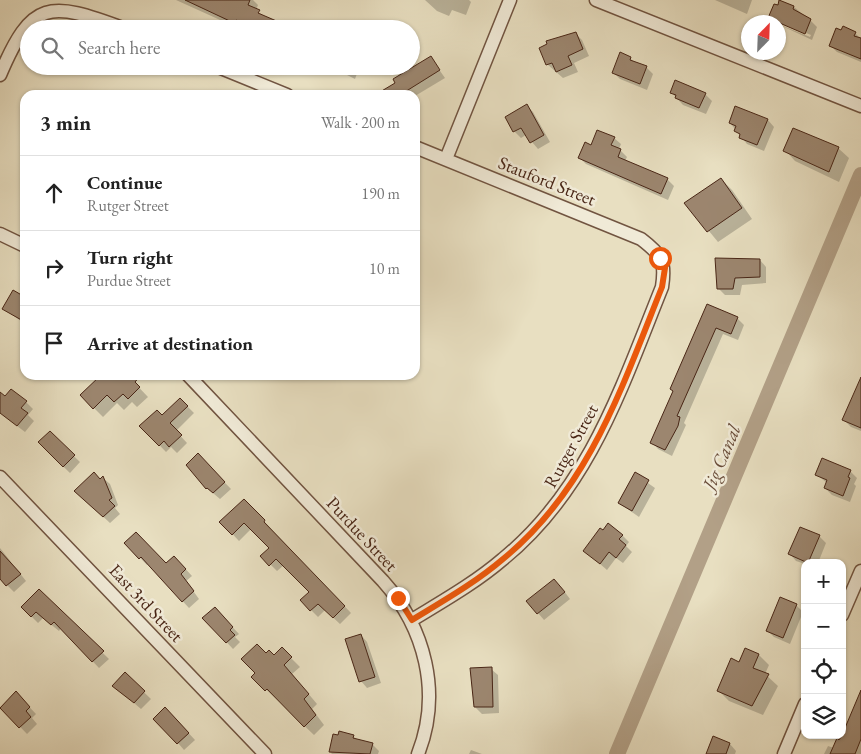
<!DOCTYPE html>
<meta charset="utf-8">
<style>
:root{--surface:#fff;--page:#f6f6f6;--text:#222;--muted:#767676;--line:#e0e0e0}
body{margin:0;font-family:"EB Garamond",serif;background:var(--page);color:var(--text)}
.controls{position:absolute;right:15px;bottom:15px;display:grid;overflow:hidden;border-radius:10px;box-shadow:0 1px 4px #0004}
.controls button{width:45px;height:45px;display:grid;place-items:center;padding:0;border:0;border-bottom:1px solid var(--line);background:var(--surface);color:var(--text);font:25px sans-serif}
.compass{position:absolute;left:741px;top:15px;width:45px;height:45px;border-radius:50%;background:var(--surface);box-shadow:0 1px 4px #0004;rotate:23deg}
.stop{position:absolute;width:15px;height:15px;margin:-11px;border:4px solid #ea580c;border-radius:50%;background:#fff}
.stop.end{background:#ea580c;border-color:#fff;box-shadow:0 1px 5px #0008}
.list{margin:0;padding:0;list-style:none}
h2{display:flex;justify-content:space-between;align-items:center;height:65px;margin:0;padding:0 20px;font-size:21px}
h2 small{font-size:16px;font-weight:400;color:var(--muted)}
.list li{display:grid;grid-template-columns:32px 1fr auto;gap:15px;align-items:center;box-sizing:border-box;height:75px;padding:0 20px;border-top:1px solid var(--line)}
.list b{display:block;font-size:19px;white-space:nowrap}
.list p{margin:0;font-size:16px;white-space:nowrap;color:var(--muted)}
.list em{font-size:16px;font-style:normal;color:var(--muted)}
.icon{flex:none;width:28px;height:28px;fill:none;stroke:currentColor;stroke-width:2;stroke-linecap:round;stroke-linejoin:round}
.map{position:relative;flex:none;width:861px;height:754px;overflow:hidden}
.search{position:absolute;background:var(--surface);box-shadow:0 1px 4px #0004;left:20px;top:20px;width:400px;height:55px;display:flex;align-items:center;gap:12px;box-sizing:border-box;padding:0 18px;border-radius:28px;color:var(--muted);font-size:19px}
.panel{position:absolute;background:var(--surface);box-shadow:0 1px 4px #0004;left:20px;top:90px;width:400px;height:290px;border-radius:15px}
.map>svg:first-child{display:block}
</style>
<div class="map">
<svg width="861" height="754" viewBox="0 0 861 754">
<rect width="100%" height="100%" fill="#e8dfc1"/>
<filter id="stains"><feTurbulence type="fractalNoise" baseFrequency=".004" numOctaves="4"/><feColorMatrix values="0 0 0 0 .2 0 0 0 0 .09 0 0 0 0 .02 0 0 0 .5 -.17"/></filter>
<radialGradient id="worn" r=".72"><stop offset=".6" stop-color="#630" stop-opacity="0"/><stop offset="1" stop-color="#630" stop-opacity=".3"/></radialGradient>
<path fill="#0003" d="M176,0h77l5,5 -2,5 10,8 27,11 -50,-2 -3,2z
M425,0h44l2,2 -5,13 -14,-5 -3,6 -12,-5z
M715,0h37l-5,14z
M778,6l16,1 16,13 7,7 -5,13 -34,-16 32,13 1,-2 -35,-15 -2,2 -5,-4z
M575,33l7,7 7,16 -15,7 4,9 -15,6 -16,-14z
M855,33l6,6v23l-24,-10 -7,-7z
M621,54l26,14 6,6 -6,16 -27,-11 -7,-7z
M431,58l14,20 -30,18 -10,-1 -2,-2z
M329,66h43l-4,9 -10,-4 -3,8z
M671,92l34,2 7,7 -6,13 -23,-9z
M527,106l6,6 17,30 -12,7 -12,-14 -5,3 -7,-7z
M736,108l32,12 6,7 -10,24 -17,-7 -17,-21z
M614,138l7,6 -2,5 8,8 -2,4 42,18 7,7 -6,14 -82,-36 -6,-6 11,-11z
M838,148l11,10 -10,24 -44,-21 -10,-11z
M721,179l11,11 20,29 -34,23 -14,-17z
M760,260l6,7v16l-24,2 -2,10h-15l-7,-7z
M25,300v24l-22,-16z
M707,306l30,12 7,7 -6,15 -15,-6 -39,89 2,2 -14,31 -14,-7 -6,-7 22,-50z
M102,375h25l21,22 -11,10 -5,-5 -8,8 -7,-7 -14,14 -22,-22z
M0,393l5,4 21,5 7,7 -5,6 6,6 -9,11 -25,-19z
M861,396v35l-10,-4 -7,-7z
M180,399l14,14 -18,18 11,12 -10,10 -6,-6 -5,5 -25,-26 21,-10z
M50,433l30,29 -10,11 -31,-30z
M198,455l33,34 -11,10 -13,-11 -20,-23z
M850,471l7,7 -3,6 2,2 -6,16 -18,-7 -7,-7 2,-5 -11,-9z
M635,474l20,14 -16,29 -20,-14z
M103,478l7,6 8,21 -3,3 5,6 -10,9 -28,-26z
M244,500l107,113 -11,11 -15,-14 -7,7 -17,-17 9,-8 -26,-27 -7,6 -15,-15 9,-8 -19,-20 -13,13 -18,-19z
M622,535l7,7 -3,4 6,6 -9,11 -7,-5 -9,12 -15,-13z
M819,536l7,7 -8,20 -13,1 -9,-3 -6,-7z
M126,543l40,22 15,-1 11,12 -6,5 13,18 -10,9 -41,-44 -1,1z
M0,548l26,33 -12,11 -14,-14z
M561,587l9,12 -26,21 -6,-7z
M39,591l70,68 -10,9 -38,-40 -2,3 -16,-13 -5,5 -16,-16z
M796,605l7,7 -13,32 -16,-7 -6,-6z
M221,615l18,19 -4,3 5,5 -7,7 -29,-31z
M361,635l6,7 14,41 -14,5 -6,-7z
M282,649l18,18 -8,7 25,30 -5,5 12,16 -10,10 -61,-58 14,-22 7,1z
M759,655l10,10 -4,9 13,12 -15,29 -34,-14 -10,-10 21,-28z
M491,669l7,6 1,38 -17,1 -7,-7z
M125,674l26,25 -10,10 -20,-17z
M16,693l20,21 -4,4 5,6 -10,10 -26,-27z
M861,693v61h-37l4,-8 6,2 6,-7z
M172,715l23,25 -11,10 -6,-7z
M339,736h14l4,5 15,3 7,7 -1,3h-46l-2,-2z
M714,738l16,6 6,7 -1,3h-27z
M471,750l11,4h-13z"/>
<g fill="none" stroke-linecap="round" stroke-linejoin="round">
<path stroke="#b2a087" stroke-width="16" d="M617,754l244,-579"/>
</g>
<path fill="#9c866f" stroke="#492616" d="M185,0h65l-2,5 12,5 -2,3 37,16h-39l-20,-9 -2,3z
M779,0l15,6 -1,3 18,10 -6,15 -37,-16 6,-14 4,1z
M843,26l13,6 -2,4 7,2v21l-32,-13 7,-18 5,2z
M576,32l7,17 -15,7 4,9 -16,7 -4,-9 -6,2 -7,-17 8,-4 -1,-3z
M620,52l11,5 -1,3 17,6 -7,18 -28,-11z
M431,56l9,14 -40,25h-25l20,-12 -2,-4z
M675,80l31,13 -7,15 -24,-10 1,-3 -6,-2z
M527,104l17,31 -14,8 -9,-15 -8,4 -8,-15z
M735,106l33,13 -11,26 -18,-7 1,-4 -6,-3 2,-5 -7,-3z
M793,128l46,19 -10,25 -46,-21z
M597,130l18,7 -4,8 10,4 -3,8 50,21 -7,16 -83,-36 7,-16 6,3z
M721,178l21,30 -35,24 -23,-29z
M715,258l45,1v18l-25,1 -2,11h-16z
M13,290l12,7v25l-23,-13z
M707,304l31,13 -7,17 -15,-6 -39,88 3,1 -2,9 -13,24 -15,-7 23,-52 -3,-2z
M101,375h40l-6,7 5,5 -12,12 -5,-5 -9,8 -7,-7 -14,14 -13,-14z
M861,377v51l-19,-8z
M11,389l16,12 -6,7 7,5 -11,13 -17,-13v-21l5,4z
M180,398l8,8 -18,17 12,12 -13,12 -5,-6 -5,5 -20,-20 18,-16 5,5z
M50,431l25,24 -12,12 -25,-25z
M198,453l27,29 -12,11 -6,-5 -1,1 -20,-24z
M822,458l29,12 -3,7 2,1 -7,18 -19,-8 3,-8 -12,-5z
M94,472l6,7 3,-3 9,22 -3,2 6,6 -12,11 -29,-26z
M635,472l14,8 -17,31 -14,-8z
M244,499l21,21 -1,2 81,84 -12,12 -15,-14 -8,7 -10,-11 9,-8 -33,-33 -7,7 -9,-10 9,-8 -25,-25 -12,12 -13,-13z
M608,523l15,12 -4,4 7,6 -10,13 -7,-6 -9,12 -17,-13 17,-23 3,2z
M800,527l20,8 -12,28 -20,-9z
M136,532l30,31 8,-7 12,13 -5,5 13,17 -12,11 -41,-45 -2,2 -15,-16z
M0,551l21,23 -15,12 -6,-7z
M554,579l11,13 -28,22 -11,-13z
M39,589l65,62 -12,11 -38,-40 -3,3 -15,-13 -5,5 -10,-10z
M780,597l17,7 -14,34 -17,-7z
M215,607l18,20 -3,3 5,5 -9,8 -24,-25z
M361,634l14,43 -16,5 -14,-43z
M257,644l9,9 3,-3 5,5 8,-8 10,10 -8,8 25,29 -5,5 12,16 -12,12 -37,-38 -2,2 -14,-14 4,-4 -14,-14z
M745,648l14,6 -6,14 16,6 -17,32 -35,-15 14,-33 8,4z
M492,667l1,40h-19l-4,-39z
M125,672l20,19 -11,12 -22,-17z
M861,690v49l-6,15h-25l7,-16 2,2 3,-5z
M16,691l14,16 -4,4 5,6 -12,11 -19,-20z
M165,707l24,26 -12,11 -24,-25z
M339,731l15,4 -1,3 20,5 -3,11 -41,-2 4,-18 5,1z
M713,736l17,7 -4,11h-20z"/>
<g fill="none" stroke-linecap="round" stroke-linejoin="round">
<defs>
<path id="minor" d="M596,0l265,106
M216,66l71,29
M0,75c32,-75 48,-75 125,-46
M446,159l64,-159
M0,234l25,12
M188,375l195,206c42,47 59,112 35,173
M0,477l265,277
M842,615l19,-44
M412,620c31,-19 63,-37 91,-61 86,-70 119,-173 159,-272 4,-26 0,-32 -21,-48l-226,-92
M784,754l21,-50"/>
</defs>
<use href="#minor" stroke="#715441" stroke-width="15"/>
<use href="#minor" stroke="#f0ead7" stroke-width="12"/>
</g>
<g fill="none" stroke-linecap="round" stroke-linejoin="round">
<path stroke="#ea580c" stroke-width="6" d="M398,598l14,22c31,-19 63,-37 91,-61 86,-70 119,-172 159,-272l3,-19 -5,-10"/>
</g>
<g text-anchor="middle" stroke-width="5" stroke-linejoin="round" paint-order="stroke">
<g font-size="18" fill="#492616" stroke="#f0ead7">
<text transform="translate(547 181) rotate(22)" y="6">Stauford Street</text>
<text transform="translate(571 446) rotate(-61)" y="6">Rutger Street</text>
<text transform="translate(362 534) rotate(47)" y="6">Purdue Street</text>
<text transform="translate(146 603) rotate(47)" y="6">East 3rd Street</text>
</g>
<g font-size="19" font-style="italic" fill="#684b38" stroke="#f0ead7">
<text transform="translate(721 457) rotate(-67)" y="7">Jig Canal</text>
</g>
</g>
<rect width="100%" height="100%" filter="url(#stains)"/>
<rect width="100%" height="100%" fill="url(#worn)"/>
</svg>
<div class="controls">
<button>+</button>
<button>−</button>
<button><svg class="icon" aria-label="locate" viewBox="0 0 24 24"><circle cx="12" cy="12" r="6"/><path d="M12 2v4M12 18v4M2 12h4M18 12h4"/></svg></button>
<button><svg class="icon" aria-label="layers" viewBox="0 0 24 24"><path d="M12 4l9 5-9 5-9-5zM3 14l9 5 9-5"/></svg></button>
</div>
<svg class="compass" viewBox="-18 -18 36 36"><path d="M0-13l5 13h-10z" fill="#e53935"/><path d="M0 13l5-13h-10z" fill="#767676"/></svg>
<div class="stop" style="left:660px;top:258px"></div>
<div class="stop end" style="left:398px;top:598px"></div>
<div class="search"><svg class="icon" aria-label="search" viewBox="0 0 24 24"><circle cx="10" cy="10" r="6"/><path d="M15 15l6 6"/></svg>Search here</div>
<section class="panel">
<h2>3 min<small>Walk · 200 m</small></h2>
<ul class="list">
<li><svg class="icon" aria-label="ahead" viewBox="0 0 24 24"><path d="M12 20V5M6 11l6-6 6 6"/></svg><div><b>Continue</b><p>Rutger Street</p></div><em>190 m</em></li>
<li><svg class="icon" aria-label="right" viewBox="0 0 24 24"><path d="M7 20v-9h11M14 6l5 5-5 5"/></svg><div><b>Turn right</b><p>Purdue Street</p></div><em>10 m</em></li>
<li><svg class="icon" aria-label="arrive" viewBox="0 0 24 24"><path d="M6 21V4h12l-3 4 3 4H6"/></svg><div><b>Arrive at destination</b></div></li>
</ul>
</section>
</div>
